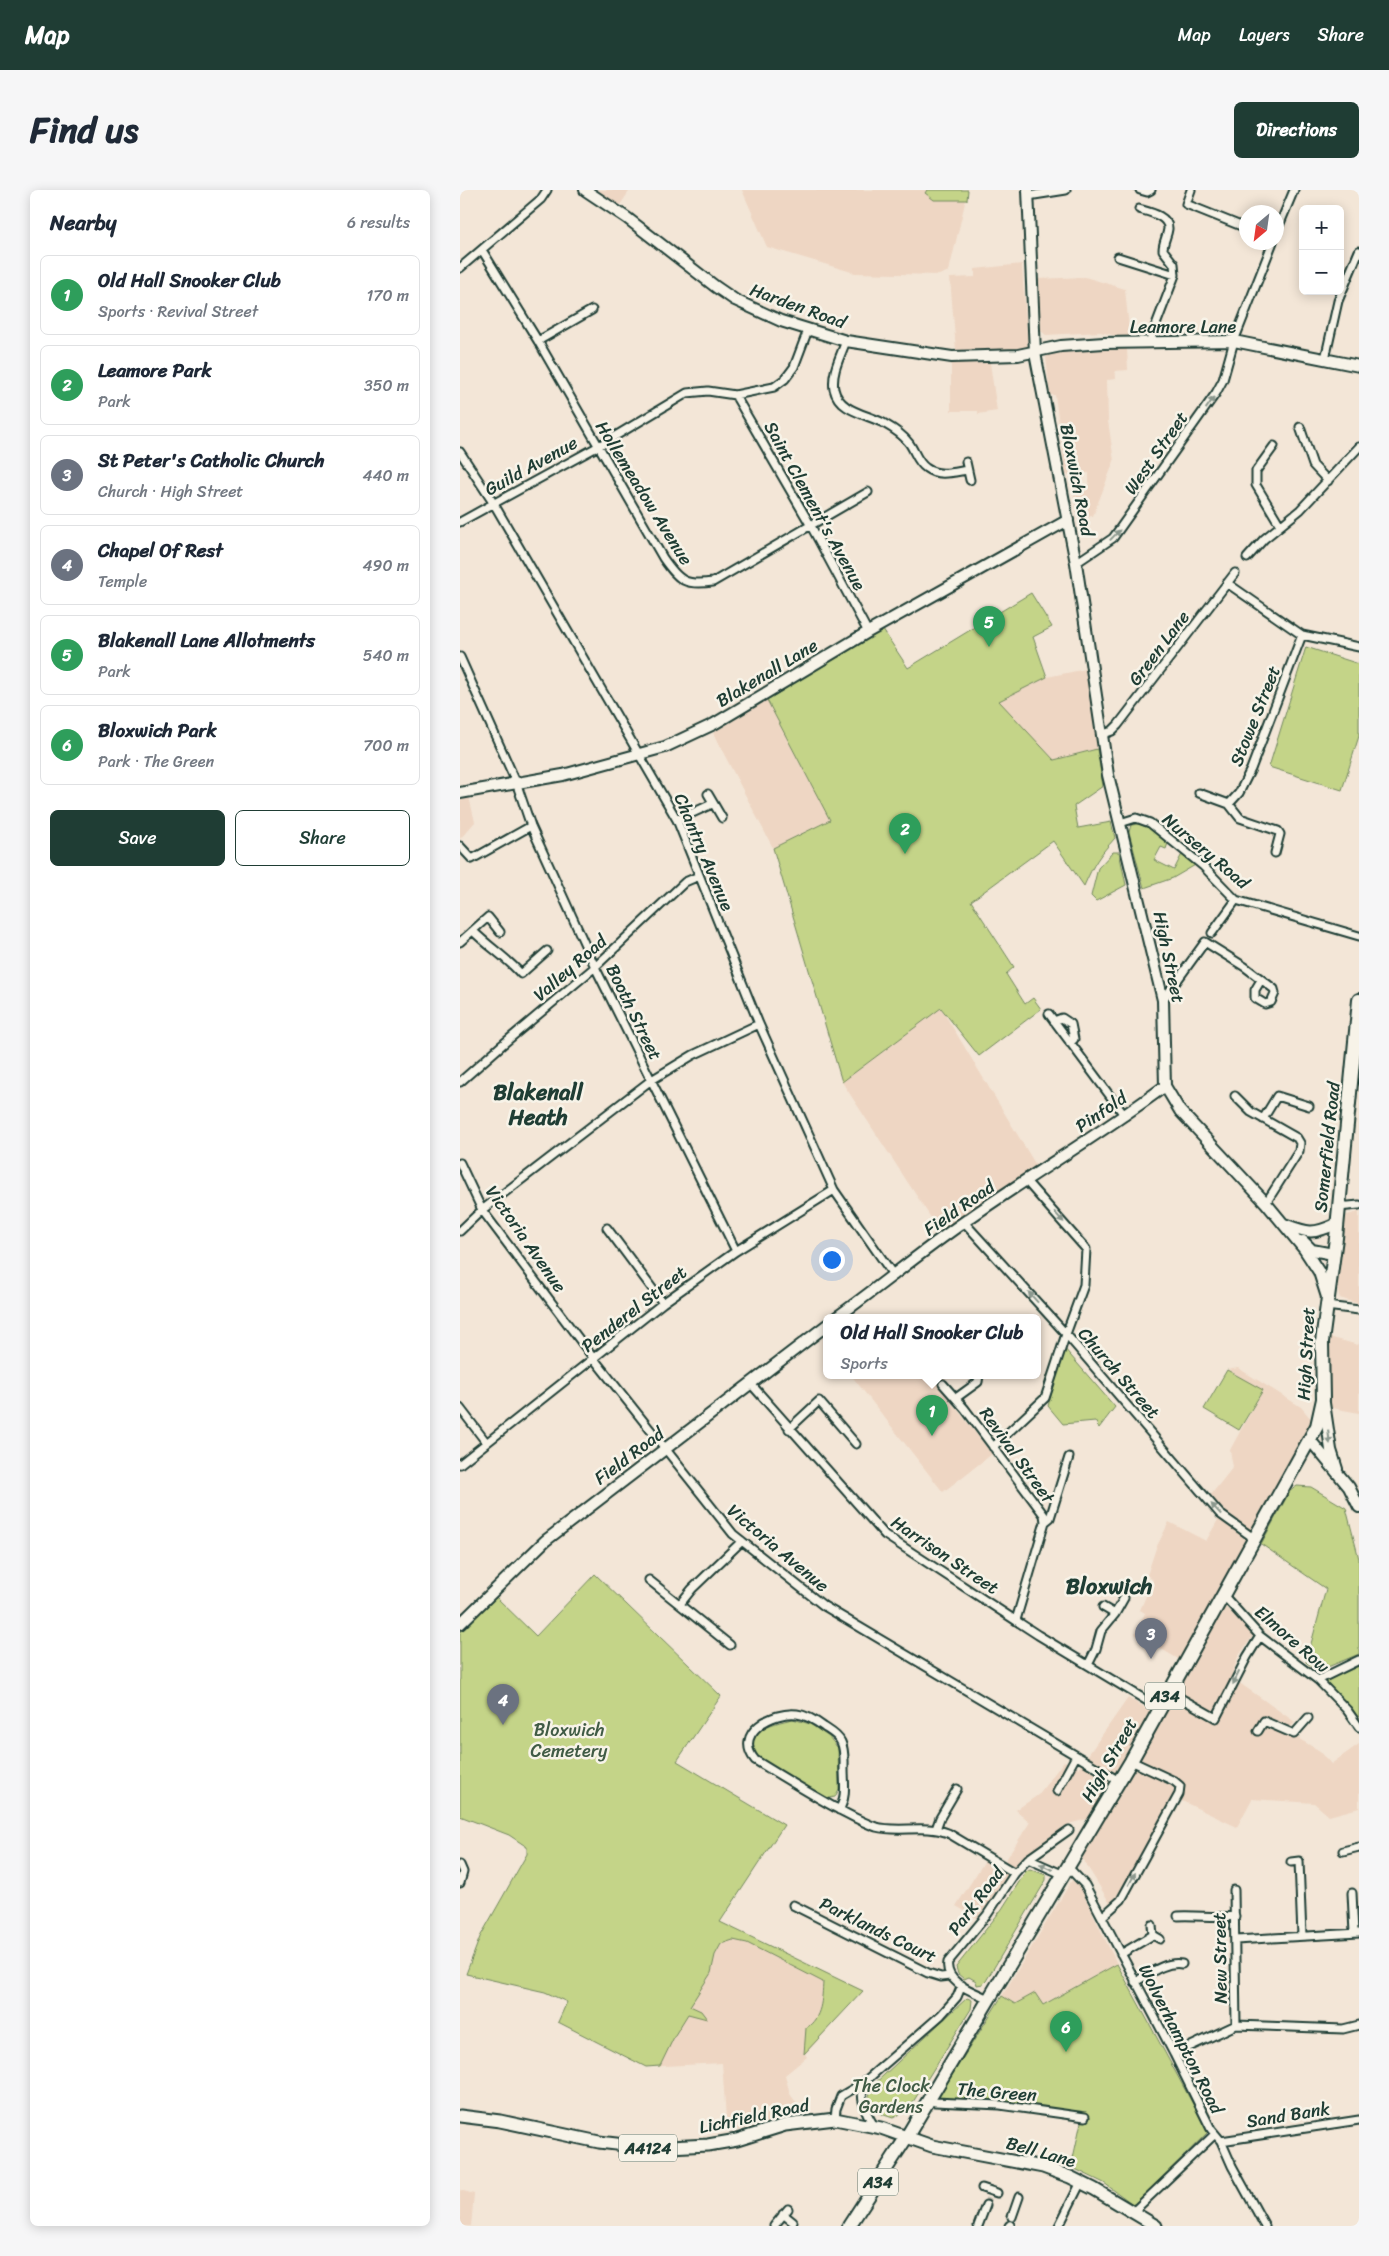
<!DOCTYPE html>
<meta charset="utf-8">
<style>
:root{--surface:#fff;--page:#f6f6f7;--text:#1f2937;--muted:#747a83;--line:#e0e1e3;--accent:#1f3d34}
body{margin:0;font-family:Sriracha,sans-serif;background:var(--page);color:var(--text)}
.controls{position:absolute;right:15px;top:15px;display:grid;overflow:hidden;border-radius:8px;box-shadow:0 2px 12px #0003}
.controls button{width:45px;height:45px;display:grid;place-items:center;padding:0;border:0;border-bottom:1px solid var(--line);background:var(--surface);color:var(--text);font:25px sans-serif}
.compass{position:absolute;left:779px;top:15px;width:45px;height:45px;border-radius:50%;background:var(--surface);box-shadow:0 2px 12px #0003;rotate:209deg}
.you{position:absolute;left:371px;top:1069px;width:18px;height:18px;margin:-12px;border:4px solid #fff;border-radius:50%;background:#1a73e8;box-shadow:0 0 0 8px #1a73e833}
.badge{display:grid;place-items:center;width:32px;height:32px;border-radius:50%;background:var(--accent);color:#fff;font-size:16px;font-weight:700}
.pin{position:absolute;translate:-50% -41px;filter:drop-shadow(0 1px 2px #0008)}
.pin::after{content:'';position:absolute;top:26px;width:18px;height:15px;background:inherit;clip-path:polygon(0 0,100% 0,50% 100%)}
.popup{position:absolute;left:363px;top:1124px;width:218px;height:65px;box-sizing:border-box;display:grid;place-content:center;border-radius:8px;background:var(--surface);filter:drop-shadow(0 1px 4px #0005);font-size:16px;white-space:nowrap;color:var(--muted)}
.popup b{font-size:19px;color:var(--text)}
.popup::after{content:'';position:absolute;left:50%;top:100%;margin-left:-10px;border:10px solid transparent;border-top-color:var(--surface)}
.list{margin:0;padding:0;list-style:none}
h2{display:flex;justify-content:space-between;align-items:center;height:65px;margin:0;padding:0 20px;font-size:21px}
h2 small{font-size:16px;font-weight:400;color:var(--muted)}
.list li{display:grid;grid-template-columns:32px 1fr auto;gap:15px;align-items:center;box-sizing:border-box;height:80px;margin:0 10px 10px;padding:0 10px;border:1px solid var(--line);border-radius:8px}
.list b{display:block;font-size:19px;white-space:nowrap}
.list p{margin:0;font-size:16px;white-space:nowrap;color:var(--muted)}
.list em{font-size:16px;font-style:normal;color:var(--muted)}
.actions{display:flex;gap:10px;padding:15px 20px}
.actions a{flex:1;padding:11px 0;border:1px solid var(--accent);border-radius:8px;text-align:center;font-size:18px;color:var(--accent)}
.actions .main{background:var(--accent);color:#fff}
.map{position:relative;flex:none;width:899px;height:2036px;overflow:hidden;border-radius:8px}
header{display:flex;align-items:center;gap:30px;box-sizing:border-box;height:70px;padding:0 25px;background:var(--accent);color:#fff}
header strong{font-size:24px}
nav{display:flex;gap:28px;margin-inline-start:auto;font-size:18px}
.intro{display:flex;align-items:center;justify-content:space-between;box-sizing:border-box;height:120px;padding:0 30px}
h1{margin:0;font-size:35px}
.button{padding:12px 22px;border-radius:8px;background:var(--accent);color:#fff;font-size:18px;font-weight:700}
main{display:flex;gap:30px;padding:0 30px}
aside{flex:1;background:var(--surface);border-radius:8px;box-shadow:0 2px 12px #0003}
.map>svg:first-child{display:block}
</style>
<header>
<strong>Map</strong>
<nav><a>Map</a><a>Layers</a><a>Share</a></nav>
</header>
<div class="intro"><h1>Find us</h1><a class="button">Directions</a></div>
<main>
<aside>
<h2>Nearby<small>6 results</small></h2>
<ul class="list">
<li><span class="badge" style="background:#2e9e5b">1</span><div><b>Old Hall Snooker Club</b><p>Sports · Revival Street</p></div><em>170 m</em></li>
<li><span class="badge" style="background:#2e9e5b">2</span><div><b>Leamore Park</b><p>Park</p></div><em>350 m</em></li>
<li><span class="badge" style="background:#6b7280">3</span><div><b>St Peter's Catholic Church</b><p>Church · High Street</p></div><em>440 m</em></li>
<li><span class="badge" style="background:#6b7280">4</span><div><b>Chapel Of Rest</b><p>Temple</p></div><em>490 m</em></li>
<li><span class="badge" style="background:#2e9e5b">5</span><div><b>Blakenall Lane Allotments</b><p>Park</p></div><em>540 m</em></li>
<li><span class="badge" style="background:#2e9e5b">6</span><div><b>Bloxwich Park</b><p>Park · The Green</p></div><em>700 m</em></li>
</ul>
<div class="actions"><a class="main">Save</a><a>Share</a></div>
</aside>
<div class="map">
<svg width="899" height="2036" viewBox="0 0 899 2036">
<rect width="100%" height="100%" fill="#f3e6d7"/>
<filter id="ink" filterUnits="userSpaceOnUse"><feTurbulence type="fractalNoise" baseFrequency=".02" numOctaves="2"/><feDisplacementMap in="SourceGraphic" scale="10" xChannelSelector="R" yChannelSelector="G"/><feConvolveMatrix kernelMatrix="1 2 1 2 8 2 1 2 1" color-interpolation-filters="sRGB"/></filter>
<g filter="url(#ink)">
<path fill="#eed6c3" d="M134,0h36l-10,15z
M282,0h226l-19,81 -10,4 -84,-2 -88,-26z
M562,74l6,85 -72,1 -6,-72 25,-1v-8z
M625,87l40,12 5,50 -30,-7 -54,3 -5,-4 -4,-52z
M667,158l1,22 -13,1 1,8 -9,1 1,41 6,40 -21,55 -16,2 -4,-31 16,-3v-11l-23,2 -11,-80h-5l-4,-38 2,-3z
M491,173h39l7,48 -19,3v-3h-27z
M626,479l11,80 -43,11 -56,-59 49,-24z
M307,510l63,120 -57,28 -60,-115z
M9,607l6,25 -15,17v-38z
M481,818l96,159 -96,66 -99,-151z
M899,1022v92l-19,-6 -3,-10 6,-69 4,-4z
M869,1147l29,8 1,-2v70l-32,-6z
M778,1178l63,39 10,12 -2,10 -18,35 -40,67 -30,-22 -11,-13 23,-29 -3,-17 32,-59 -35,-21z
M391,1185h94l2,2 -9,8 54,69 -49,38z
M759,1328l27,22 -64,121 -47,-27 10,-21 -5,-3 13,-30 -6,-5 9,-27 13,-26 37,19z
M764,1416l30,28 -16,23 -7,20 64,45 -8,10 33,19 11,13 28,-20v64l-30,8 -15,-13 -62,-4 -15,28 -55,-26 1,-17 -48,-25z
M668,1508l25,14 -66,107 -19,5 -41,30 -50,64 -21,-12 30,-47 14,10 30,-47 -14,-12 22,-15 26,-34 15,7z
M671,1576l43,19 -1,10 -37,67 -16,35 -9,8 -30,-49z
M612,1690l7,5 38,79 -75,41 -27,-1 -13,-8z
M260,1732l143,69 -58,63 2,3 -22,18 5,19 12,17 -47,16 -28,5 -5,-69 -76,4z
M0,2000l14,4 -3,32h-11z"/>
<path fill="#c4d488" stroke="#72885e" d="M467,0h41l-1,10h-33l-9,-7z
M571,403l21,34 -19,10 14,40 -48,24 55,59 43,-11 6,37 -29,20 4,22 33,-6 4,16c-16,18 -21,25 -31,48l-31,-45 -82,60 43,66 -8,7 19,30 8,-6 8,11 -62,47 -38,-48 -99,74 -69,-234 57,-28 -63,-120 116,-70 25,38z
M846,457l53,17v72l-17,54 -73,-23z
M679,634l10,4 19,15 -2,6 -5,-2 -7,13 20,10 8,-16 15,10 -24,14 -29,10 -15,-56 2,-7z
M653,662h6l7,33 -30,16 -5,-5 7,-28z
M604,1158l51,59 -16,21 -4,-7 -32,3 -15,-18z
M767,1180l36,20 -24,40 -35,-21z
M837,1296l14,1 35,21 13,51v95l-41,17 -12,-9 20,-73 -65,-45 29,-53z
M135,1384l126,122 -44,65 107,64 -64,97 143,69 -59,63 2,-26c16,-10 16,-29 17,-46l-76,-39 -14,-3 -12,4 -6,11 -4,18 -21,33 11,5 6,8 -19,-5 -13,21 -15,31 -14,1 -88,-45 9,-20 -22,-10 -79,-18 14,-37 47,-83v-7l-18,-12 -49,-19v-183l36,-36 40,39z
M899,1476v54l-9,-14 -24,-22v-3z
M333,1529l17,5 19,13 9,11 1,41 -4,8 -11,2 -67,-40c-15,-29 13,-35 36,-40z
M570,1679l16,6v5l-60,101 -3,3 -6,1 -1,-4 -7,-4 -5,2 -6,-5 -2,-7 46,-58 24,-38z
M657,1774l91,168 -74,73 -30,-22 -33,-16 10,-45 7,-7 -97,-14 -54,-2 65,-103 13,8 20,-11 8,12z
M507,1808l5,2 -1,9 -63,101 -15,8 -18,-6 -7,-11 3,-14z"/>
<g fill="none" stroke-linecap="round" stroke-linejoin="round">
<path stroke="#c9c4b6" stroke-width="7" stroke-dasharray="7 3.5" stroke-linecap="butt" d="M526,2015l3,-7"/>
<defs>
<path id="street" d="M680,0l7,2 4,-2
M731,0l-5,14 60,24
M568,6l38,-6
M679,19c10,3 30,7 29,20 -1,8 -5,13 -5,21l11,14 1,11 -26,68
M816,43l18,-43
M22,60l56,91 125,217c16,23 22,28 50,24l155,-90
M658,67l57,18
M0,78l81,-69 6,-9
M78,151l54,-31
M386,151c-5,14 -15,32 -12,48 5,23 34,25 51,35 9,5 18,11 24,19 6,8 8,19 17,25 12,9 28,4 41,2
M865,169l13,-58 21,-50
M275,205l76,131 57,106
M840,237l13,38 15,16
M814,256l-18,25v14l24,40
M0,262l34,52 183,316 82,204 75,166 60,86
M506,272l4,18
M0,332l137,-75 90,-54 21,-2 27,4 39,-8 11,-8 9,-12 14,-37
M787,368l17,-19 36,-29 59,-63
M616,373l37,-25 103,-145 7,-13 11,-39 39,-99
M767,393l75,52 57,12
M0,467l56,125 15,44 64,141 141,284
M641,545l11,-4 6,-6 117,-152
M739,603l30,11 11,14 38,13 2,3 -5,19
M248,604l14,24
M769,614l10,-11 12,-24 51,-134
M217,630l35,-16
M660,633l16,-5 14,5 53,43 33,34 123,36
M0,656l12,13 59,-33
M13,741c16,16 33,26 48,43l26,-23
M752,743l24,-33
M0,752l28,-25 12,15
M703,810l42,-58 40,25 29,22 1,4 -4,9 -6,2 -10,-6v-8l6,-10
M589,824l76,102
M594,831l8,-3 9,6 3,15 -4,4
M0,892l42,-37 93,-78 90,-85 14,-6
M775,906l16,16 46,26 3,5 -1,8 -33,52
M803,929l14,-23 32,10
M0,973l22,47 112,149 139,175 91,72 295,175
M878,1017l21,-2
M504,1032l102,112 154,180 35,25
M147,1038l56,75
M0,1041l22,-21 168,-129 43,-26 66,-31
M866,1116l33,4
M291,1194l134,151 153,100 121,73
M483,1194l22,25 79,106 1,7 -29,98
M496,1208l22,-16 1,-7
M0,1218l26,34
M329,1239l30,-28 37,43
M533,1257l52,-49 21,-64 18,-49 2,-36 -60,-68
M0,1274l203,-161 73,-52 98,-61
M585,1332l5,-4 19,-61
M189,1390l81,65
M764,1406l36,40 58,44 29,30 12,17
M220,1414l12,-15 50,-48
M643,1417l12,7
M628,1475l8,-16 5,-18 14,-17 9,-16
M858,1490l41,-20
M708,1501l48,27 31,-61 13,-21
M798,1541l6,-10 30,13 14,-16
M597,1601l19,-35
M379,1620c8,-13 5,-27 5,-41 0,-9 1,-19 -3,-27 -3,-7 -11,-11 -17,-15 -8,-6 -18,-12 -27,-13 -24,-3 -64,19 -42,46 26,16 52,32 79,47 14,7 27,15 42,20 23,6 49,-3 72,6l67,40
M476,1639l4,-11 17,-29
M883,1661l16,-4
M568,1669l36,16
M831,1672l8,-1 3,75
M0,1675l3,7 -3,11
M608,1677l17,18 89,169 37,75 10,12 11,25 33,60
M774,1700l2,135
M892,1703l2,40
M333,1715l135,68 13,4 9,-1
M718,1726c19,-1 37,2 57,0
M642,1727l19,-17 58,-106 1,-8 -6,-5 -43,-20
M692,1735l1,10 7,4
M776,1750l123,-7
M661,1764l32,-19
M675,1792c14,-8 30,-21 47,-18
M529,1809c-15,-7 -45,-16 -41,-37l39,-47 28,-42 13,-14 41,-29
M714,1864l62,-29 107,4 16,-4
M403,1893c-3,18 2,28 11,43
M468,1909l7,3 65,3 85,12
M375,1929l1,-10 5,-13 22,-13 78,-68 16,-18 5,-12
M761,1951l138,-21
M522,1998l15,5
M674,2021l81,-77
M323,2024l10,8
M552,2027l7,-20
M314,2036l14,-17
M518,2036l8,-21
M549,2036l1,-1
M599,2036l22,-44"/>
<path id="secondary" d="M125,0l42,28 89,69 19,13 46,21 65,20 106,16 66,-2 43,-9 43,-3 130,-2 125,25
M568,0l7,163 41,210 32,212 55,225 2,86 15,25 86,92 38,46 15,23 8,25
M0,603l103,-18 102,-28 49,-23 154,-92 200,-112
M824,1034c24,9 28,11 52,0
M843,1051l9,9 21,4
M377,1127c43,-31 84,-65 127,-95 66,-47 136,-87 201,-136
M864,1213l7,47 6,19
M850,1250l39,47 10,20
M0,1434l85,-83 282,-216"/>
<path id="primary" d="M0,1926l40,5 99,21 51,6 58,-3 29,-5 48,-15 50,-6 46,9 51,18 111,21 27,10 24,12 62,37"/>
<path id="highway" d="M389,2036l57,-88 225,-377 186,-335 6,-27 -1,-57 14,-104 23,-238"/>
</defs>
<use href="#street" stroke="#1f3d34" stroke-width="11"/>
<use href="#secondary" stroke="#1f3d34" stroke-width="14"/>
<use href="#primary" stroke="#1f3d34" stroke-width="15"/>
<use href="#highway" stroke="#1f3d34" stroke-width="16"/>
<use href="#street" stroke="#f7f3e8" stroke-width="7"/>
<use href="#secondary" stroke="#f7f3e8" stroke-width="10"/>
<use href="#primary" stroke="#f7f3e8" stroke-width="11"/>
<use href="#highway" stroke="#f7f3e8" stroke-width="12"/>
</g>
<defs><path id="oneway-solid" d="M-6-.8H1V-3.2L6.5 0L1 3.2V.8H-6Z" transform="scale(1.25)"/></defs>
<g fill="#8b988e">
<use href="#oneway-solid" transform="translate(750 213) rotate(-55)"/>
<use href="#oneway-solid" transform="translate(655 345) rotate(-46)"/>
<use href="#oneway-solid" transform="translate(599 1027) rotate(48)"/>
<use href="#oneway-solid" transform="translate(573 1107) rotate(-132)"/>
<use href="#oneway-solid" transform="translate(869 1247) rotate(82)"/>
<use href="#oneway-solid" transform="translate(756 1319) rotate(-133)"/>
<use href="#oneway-solid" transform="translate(776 1488) rotate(116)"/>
<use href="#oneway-solid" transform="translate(586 1677) rotate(-155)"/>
<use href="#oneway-solid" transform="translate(672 1689) rotate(-62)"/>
</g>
</g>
<g text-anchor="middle" stroke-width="5" stroke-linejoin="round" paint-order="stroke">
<g fill="#f7f3e8" stroke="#60746a" stroke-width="1">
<rect x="685" y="1492.5" width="40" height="27" rx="4"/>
<rect x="159" y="1944.5" width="58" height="27" rx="4"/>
<rect x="398" y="1978.5" width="40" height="27" rx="4"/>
</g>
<g font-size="16" font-weight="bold" fill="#1f3d34">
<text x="705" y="1512">A34</text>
<text x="188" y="1964">A4124</text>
<text x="418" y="1998">A34</text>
</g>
<g font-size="18" fill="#1f3d34" stroke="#f7f3e8">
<text transform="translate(338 116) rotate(20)" y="6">Harden Road</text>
<text x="723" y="143">Leamore Lane</text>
<text transform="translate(696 263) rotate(-55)" y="6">West Street</text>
<text transform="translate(71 276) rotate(-29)" y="6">Guild Avenue</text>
<text transform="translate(617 290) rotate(79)" y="6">Bloxwich Road</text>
<text transform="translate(184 303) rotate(58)" y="6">Hollemeadow Avenue</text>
<text transform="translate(355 316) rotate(61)" y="6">Saint Clement's Avenue</text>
<text transform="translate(699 458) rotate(-53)" y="6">Green Lane</text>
<text transform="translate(307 483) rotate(-31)" y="6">Blakenall Lane</text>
<text transform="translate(795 526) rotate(-68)" y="6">Stowe Street</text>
<text transform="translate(746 661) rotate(40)" y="6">Nursery Road</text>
<text transform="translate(244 662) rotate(67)" y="6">Chantry Avenue</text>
<text transform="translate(709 767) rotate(78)" y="6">High Street</text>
<text transform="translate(110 778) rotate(-41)" y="6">Valley Road</text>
<text transform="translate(174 822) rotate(64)" y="6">Booth Street</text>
<text transform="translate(641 922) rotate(-34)" y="6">Pinfold</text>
<text transform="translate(867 957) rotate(-84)" y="6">Somerfield Road</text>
<text transform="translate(499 1018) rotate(-35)" y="6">Field Road</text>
<text transform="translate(66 1049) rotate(55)" y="6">Victoria Avenue</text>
<text transform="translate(174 1119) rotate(-38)" y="6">Penderel Street</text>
<text transform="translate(846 1164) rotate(-87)" y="6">High Street</text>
<text transform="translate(659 1183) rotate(49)" y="6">Church Street</text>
<text transform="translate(557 1265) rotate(54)" y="6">Revival Street</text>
<text transform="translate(169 1266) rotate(-37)" y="6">Field Road</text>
<text transform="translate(318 1358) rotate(40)" y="6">Victoria Avenue</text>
<text transform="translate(485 1365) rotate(34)" y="6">Harrison Street</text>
<text transform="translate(832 1449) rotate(41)" y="6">Elmore Row</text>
<text transform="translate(649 1570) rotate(-60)" y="6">High Street</text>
<text transform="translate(516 1711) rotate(-53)" y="6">Park Road</text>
<text transform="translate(418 1740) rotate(26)" y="6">Parklands Court</text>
<text transform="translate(760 1768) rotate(-91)" y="6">New Street</text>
<text transform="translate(721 1849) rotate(63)" y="6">Wolverhampton Road</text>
<text transform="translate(537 1902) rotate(5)" y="6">The Green</text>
<text transform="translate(828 1925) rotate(-9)" y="6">Sand Bank</text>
<text transform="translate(294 1926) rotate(-12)" y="6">Lichfield Road</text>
<text transform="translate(581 1962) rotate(16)" y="6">Bell Lane</text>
</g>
<g font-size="18" fill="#405b45" stroke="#f7f3e8">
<text x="109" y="1546">Bloxwich<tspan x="109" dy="21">Cemetery</tspan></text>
<text x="431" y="1902">The Clock<tspan x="431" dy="21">Gardens</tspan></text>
</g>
<g font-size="22" font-weight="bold" fill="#1f3d34" stroke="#f7f3e8">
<text x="78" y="910">Blakenall<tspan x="78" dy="25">Heath</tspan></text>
<text x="649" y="1404">Bloxwich</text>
</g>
</g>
</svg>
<div class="controls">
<button>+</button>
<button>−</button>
</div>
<svg class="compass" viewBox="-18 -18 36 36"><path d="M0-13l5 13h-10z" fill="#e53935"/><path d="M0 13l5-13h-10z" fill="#747a83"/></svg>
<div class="you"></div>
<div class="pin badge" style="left:472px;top:1246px;background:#2e9e5b">1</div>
<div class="popup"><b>Old Hall Snooker Club</b>Sports</div>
<div class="pin badge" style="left:445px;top:664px;background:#2e9e5b">2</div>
<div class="pin badge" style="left:691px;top:1469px;background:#6b7280">3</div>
<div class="pin badge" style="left:43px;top:1535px;background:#6b7280">4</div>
<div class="pin badge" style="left:529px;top:457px;background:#2e9e5b">5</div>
<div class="pin badge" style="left:606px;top:1862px;background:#2e9e5b">6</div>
</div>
</main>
